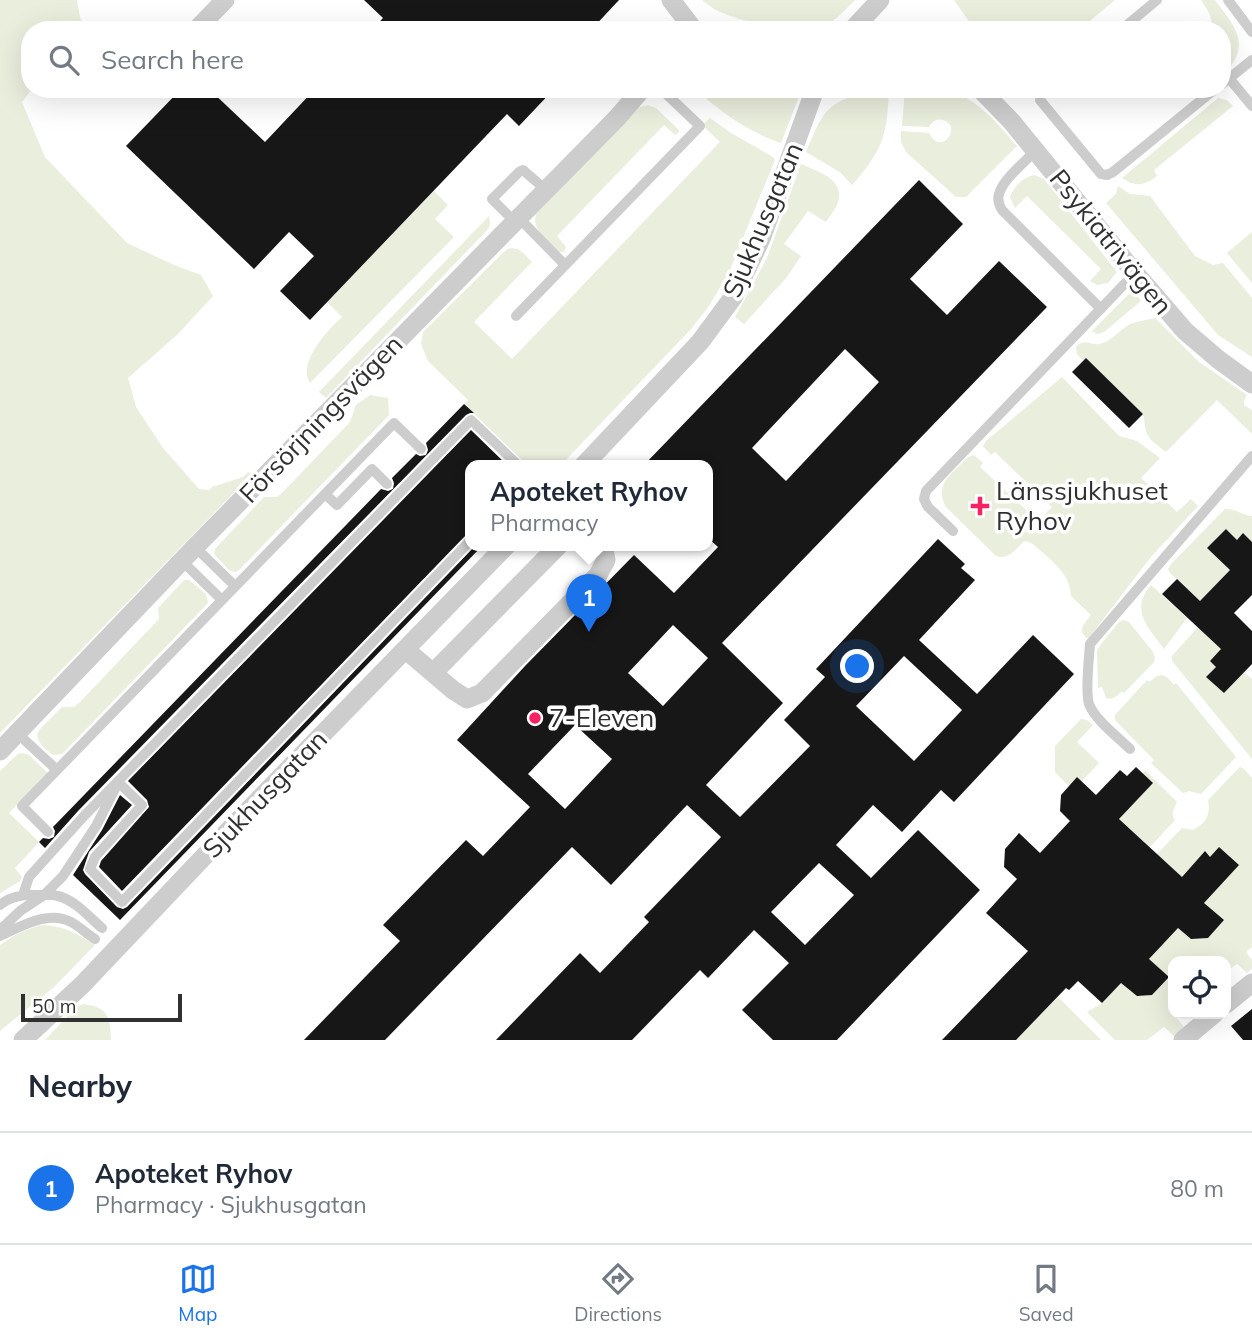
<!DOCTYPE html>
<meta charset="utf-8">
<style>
:root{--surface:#fff;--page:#f2f2f3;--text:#1f2937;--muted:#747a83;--line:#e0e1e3;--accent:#1a73e8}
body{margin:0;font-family:Mulish,sans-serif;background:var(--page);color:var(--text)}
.controls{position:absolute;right:21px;bottom:21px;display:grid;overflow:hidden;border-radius:14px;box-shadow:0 7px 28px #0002}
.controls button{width:63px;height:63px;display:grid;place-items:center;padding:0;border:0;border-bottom:2px solid var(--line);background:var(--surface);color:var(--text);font:35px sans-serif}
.scale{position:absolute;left:21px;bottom:18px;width:161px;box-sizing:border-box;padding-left:7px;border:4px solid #303030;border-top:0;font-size:19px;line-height:24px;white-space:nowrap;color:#303030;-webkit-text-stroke:5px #fff;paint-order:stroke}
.you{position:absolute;left:858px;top:667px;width:24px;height:24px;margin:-18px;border:5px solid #fff;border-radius:50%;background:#1a73e8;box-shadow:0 0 0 10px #1a73e833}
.badge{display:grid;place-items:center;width:46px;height:46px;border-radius:50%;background:var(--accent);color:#fff;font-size:23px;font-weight:700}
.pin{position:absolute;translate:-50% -58px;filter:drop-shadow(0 2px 4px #0008)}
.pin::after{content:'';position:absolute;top:37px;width:24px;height:21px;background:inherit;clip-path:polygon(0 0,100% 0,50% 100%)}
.popup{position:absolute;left:465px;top:460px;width:248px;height:91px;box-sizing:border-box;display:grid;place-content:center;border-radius:14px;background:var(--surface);filter:drop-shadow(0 2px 5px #0005);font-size:23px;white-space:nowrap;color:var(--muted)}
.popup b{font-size:26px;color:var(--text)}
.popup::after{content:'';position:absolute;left:50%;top:100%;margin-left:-14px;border:14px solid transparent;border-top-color:var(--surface)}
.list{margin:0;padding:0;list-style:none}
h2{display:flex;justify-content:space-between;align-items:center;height:91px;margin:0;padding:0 28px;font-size:30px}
h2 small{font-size:23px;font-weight:400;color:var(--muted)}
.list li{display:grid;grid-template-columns:46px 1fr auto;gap:21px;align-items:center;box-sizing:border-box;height:112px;padding:0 28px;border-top:2px solid var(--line)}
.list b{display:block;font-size:26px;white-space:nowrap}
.list p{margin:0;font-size:23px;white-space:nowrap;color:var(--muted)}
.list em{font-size:23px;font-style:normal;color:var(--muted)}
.icon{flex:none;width:38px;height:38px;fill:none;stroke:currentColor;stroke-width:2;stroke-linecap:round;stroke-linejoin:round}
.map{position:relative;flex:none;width:1252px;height:1040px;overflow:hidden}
.search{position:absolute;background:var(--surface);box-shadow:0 7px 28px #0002;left:21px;right:21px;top:21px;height:77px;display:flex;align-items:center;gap:18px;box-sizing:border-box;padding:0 24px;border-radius:28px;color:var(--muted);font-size:26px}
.sheet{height:203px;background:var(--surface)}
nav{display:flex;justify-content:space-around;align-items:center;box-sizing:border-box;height:98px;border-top:2px solid var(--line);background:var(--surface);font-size:19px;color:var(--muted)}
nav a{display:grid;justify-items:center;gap:4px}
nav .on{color:var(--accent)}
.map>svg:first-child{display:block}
</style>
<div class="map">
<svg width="1252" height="1040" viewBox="0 0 1252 1040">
<rect width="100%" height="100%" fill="#fff"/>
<path fill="#eaeedd" d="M0,0h77l3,17 5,13h-55v59h2l-10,13 23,55 82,86 47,22 27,10 12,21 -35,38 -50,44 8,29 27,41 36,41 10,1 3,-3 31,-10 5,-5 2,1v3l-250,257z
M702,0h153c-11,11 -23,25 -39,29 -21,5 -76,-8 -96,-17 -7,-3 -12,-7 -18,-12z
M954,0h161l-36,30h-104z
M1201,0h14c19,26 37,43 11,72l-4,-6v-36h-11c3,-12 -4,-21 -10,-30z
M695,89h107l-21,54c-33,-11 -60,-31 -86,-54z
M889,89c-2,47 -6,61 -37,96l-11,-12 -35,-21c5,-12 10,-25 17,-36 14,-20 44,-24 66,-27z
M905,89c12,0 26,-1 39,1 32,6 53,33 73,56l-51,51h-10l-50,-45 -5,-10v-11l28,2c13,25 34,-8 14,-13 -7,-2 -11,2 -14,7l-27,-1z
M1218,98l9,2 6,6 -79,64 3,6c-13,10 -21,11 -35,2z
M648,105l8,3 23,22v2l-4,3 -11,-10 -107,111 9,11 -2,5h-5c-10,-11 -28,-22 -23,-38l100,-104 4,-3z
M710,118l21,15 42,24 2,3 -46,112 -20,34 -18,23 -131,137h-32l-64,-62 4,-4 -40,-39 -7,-17 2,-12 84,-83c12,-3 17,5 25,13l-58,60 38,37 208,-217 -18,-17z
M801,164c16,7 44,15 37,38 -2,7 -8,13 -12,20l-18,-11 -24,33 17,12 -14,21 -43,47 -9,-7 32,-59z
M1034,175l10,4 73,93 -9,11 -11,2 -7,-4 11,-12 -74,-73 -12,12 -5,-11c5,-12 13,-19 24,-22z
M1118,186l12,8 20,2 45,60 18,9 10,-2 29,35v59l-34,-22 -112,-132 10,-9z
M434,191l14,14 -13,14 19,18 -144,146c-13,-21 18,-53 32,-66l-15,-15z
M489,216l1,7 -1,5 -163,170 -7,-6z
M1252,232v51l-25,-30z
M1130,293l6,1 5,7 -37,31 -7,2 -5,-3z
M1155,318l44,44 48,33 -3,6v4l8,5v24l-35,-34 -51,52c-7,-6 -18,-12 -20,-21 -2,-6 -1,-11 -3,-17l-57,-56 -3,3 -6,-7 -1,-7c10,-11 15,1 27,-4 10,-4 15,-11 24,-17 6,-4 20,-6 28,-8z
M1062,377l57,59 18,5 23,17 -19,20 36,34 14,-13 7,7 -48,52 -62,81c-12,-8 -3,-16 3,-24l-20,-19c0,-23 -23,-38 -38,-52l-7,-3 -3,1c-8,8 -15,18 -27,14l-50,-49c-13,-23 7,-34 22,-50l6,-2 9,8 -3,4 58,54 14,-14 -57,-55 -4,3 -8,-9 3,-5z
M370,395l18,3 1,17 -150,155 -3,2 -6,-1 -16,-17 1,-5 49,-52h13l5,-4 68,-71 6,-17z
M1225,509c10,-1 17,6 27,7v26l-9,-8 -6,6 -11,-11 -18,19 22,22 -30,31 -30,-28 -2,-4 3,-5z
M184,580h5l17,14 2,9 -143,148 -3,3 -9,1c-8,-6 -15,-11 -16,-21l3,-5 22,-22h12l6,-5 79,-83 -1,-11z
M1151,585l36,33 -23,31c-17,-23 -34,-39 -13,-64z
M1124,620l5,2 24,30 2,6 -1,4 -30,31 -3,-1c-5,5 -8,8 -15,6l-4,-11 -4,1 -1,-37 4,-7 18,-22z
M1198,627l23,22 -11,12 6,6 -9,10 17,16 20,-21 8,7v80l-80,-98v-5z
M1162,675l5,2 7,8 2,-2 60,74 -35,37 -12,-3 -6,2 -32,-30 3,-3 -39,-40v-5l32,-35 2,2 8,-6z
M1081,719l6,1 6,5 -16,17 22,21 -18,19 -4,-5 -8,9 -14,-14v-26z
M22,753l7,2 19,18 -39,40 30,29 -24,26 7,9 -2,4 -20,12v-122l18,-17z
M1240,767l4,2 8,9v169l-6,5 6,8v9l-5,4 -10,-9 -11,8v-11h-53v53h6l-3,3 8,10 -10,9 -10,-9 -17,13h-32l-28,-28 15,-9 19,-20 16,13 15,-1 16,-18 -19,-18 29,-31 13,11 17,-1 15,-17 -19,-18 15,-56 -9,10 -6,-5 -22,25 -25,-23 25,-26 11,2c13,-7 18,-15 15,-30z
M1146,771l31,31c-3,6 -7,12 -2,18l-25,27 -31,-28 33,-36 -10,-10z
M44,925c20,1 34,9 51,20l-41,42 -54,44v-86c14,-10 27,-17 44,-20z
M1058,997l43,43h-85z
M83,1004c26,3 27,13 28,36h-66l31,-33z"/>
<path fill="#171717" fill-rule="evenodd" d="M364,0h255l-28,30h-219l11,-12z
M181,89h28l56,53 50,-53h239l-35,37 -12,-12 -197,206 -30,-29 34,-35 -25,-24 -35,37 -128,-123z
M919,180l44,44 -53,55 37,36 52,-54 48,46 -325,336 61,60 -77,82 34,32 70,-71 -26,-26 41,-43 -9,-8 122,-130 27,25 -4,4 14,12 -56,60 58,54 56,-59 41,39 -120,128 -13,-12 -39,42 -29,-27 -37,40 35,33 47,-48 62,60 -143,150h-64l-31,-30 47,-47 -35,-33 -46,48 -8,-8 -68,70h-136l84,-87 20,20 49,-51 -5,-5 77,-80 -34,-32 -76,80 -39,-38 -187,193h-81l96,-99 -17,-16 83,-85 17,16 47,-49 -73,-67 68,-74 109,-111 40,38 44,-46 -10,-9v-72h-65zM845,349l34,33 -93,99 -34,-33zM673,625l35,33 -45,48 -35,-33zM904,656l58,54 -48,51 -58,-55zM575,725l37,34 -47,50 -37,-35zM819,863l35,32 -49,50 -34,-33z
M1086,358l57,56 -14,14 -57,-56z
M464,404l10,9h-4l-4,2 -388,396 -33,37 -6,-6 4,-4 6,1 5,-2 1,-6 -2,-4 328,-338 7,2 5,-2 1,-6 -2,-5 24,-24 4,2 6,-1 2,-5 -2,-7z
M471,430l37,36h-38v68l-5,2 -343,355 -23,-24 2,-6 48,-54 -2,-7 -19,-19z
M1226,529l11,11 6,-7 9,9v53l-18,18 18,18v33l-28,29 -18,-16 10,-10 -6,-6 11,-12 -59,-55 15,-15 23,22 30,-31 -23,-22z
M475,546h7l-362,374 -47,-45 29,-45 18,-35 12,10 -43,47 -6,18 2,4 32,33 6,2 4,-2z
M1136,767l17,16 -34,36 63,58 23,-26 5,6 9,-10 20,18 -35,38 20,17 -16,18 -17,1 -13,-11 -29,31 20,18 -17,18 -15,1 -16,-13 -19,20 -24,-22 -9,9 -3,-2 -50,52h-74l86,-89 -42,-38 31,-34 -13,-12 1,-18 14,-16 21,20 30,-32 -10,-10 1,-16 16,-18 19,18 24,-25 7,6z
M1252,1009v31h-9l-12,-14z"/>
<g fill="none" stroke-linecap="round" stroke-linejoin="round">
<path stroke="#cdcdcd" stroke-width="10" d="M1228,0l24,32
M1121,30l36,-30
M1229,78l23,28
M1222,84l30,-24
M1048,89l-7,6 -1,5 61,74 6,1 6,-3 102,-83
M1036,150c-11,12 -33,29 -37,44 -2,6 0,11 3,16l99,99
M519,218l46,47
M515,222l-23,-23 27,-27 4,-2 23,20
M516,316l184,-190 -39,-37
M325,494l12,11 35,-36 15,15
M953,531l-25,-24 -4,-8 2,-8 209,-218
M195,547l40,39
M182,561l40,39
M17,733l40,37
M1130,749c-12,-12 -35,-29 -41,-45 -4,-13 0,-45 1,-60l162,-188
M118,782l24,23 -47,52 -5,12 32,33 348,-361
M48,832l-26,-26 372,-383 27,26
M23,895l6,-18 55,-61 387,-396 48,46
M0,905c8,-7 20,-10 31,-10 9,0 18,-1 27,1 17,4 32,22 44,32
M0,930l20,-19 24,-16 19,-19 33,-50 19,-37
M0,936c22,-10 48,-26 71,-14 9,5 16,12 24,17"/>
<path stroke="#cdcdcd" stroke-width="19" d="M671,0l23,30
M196,30l29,-30
M852,30l28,-30
M980,89l32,33 123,151 50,58 34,29 33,24
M583,466l117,-124 34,-46 27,-57 54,-150
M406,650l47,40 14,9 15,-6 116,-118 8,-15 -2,-10 -4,-4
M433,673l125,-127
M0,751l195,-204 422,-429 25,-29
M1226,1004l26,-21
M23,1040l59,-55 150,-158 274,-281
M1183,1040l31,-26"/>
</g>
<g fill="#f72262" stroke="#fff" stroke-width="2.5">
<path d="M976.5 495.5h7v7h7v7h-7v7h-7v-7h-7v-7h7z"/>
<circle cx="535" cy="718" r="7"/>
</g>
<g text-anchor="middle" stroke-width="7" stroke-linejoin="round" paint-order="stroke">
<g font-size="26" fill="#303030" stroke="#fff">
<text transform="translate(763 220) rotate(-67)" y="9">Sjukhusgatan</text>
<text transform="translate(1111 242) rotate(51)" y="9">Psykiatrivägen</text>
<text transform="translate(321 419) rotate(-46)" y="9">Försörjningsvägen</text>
<text transform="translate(265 794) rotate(-46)" y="9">Sjukhusgatan</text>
</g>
<g font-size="26" fill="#303030" stroke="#fff" text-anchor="start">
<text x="996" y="500">Länssjukhuset<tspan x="996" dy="30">Ryhov</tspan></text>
<text x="549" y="727">7-Eleven</text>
</g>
</g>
</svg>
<div class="controls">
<button><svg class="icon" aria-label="locate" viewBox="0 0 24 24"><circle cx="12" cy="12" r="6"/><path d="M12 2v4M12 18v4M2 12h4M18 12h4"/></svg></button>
</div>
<div class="scale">50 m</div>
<div class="you"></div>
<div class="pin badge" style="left:589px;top:632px">1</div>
<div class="popup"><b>Apoteket Ryhov</b>Pharmacy</div>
<div class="search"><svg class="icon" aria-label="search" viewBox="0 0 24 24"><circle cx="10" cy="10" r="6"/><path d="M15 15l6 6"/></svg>Search here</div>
</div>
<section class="sheet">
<h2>Nearby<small></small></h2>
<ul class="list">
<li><span class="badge">1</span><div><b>Apoteket Ryhov</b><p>Pharmacy · Sjukhusgatan</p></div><em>80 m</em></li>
</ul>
</section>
<nav>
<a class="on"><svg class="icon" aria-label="map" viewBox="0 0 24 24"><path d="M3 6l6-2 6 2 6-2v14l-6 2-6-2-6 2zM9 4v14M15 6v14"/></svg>Map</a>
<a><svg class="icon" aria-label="directions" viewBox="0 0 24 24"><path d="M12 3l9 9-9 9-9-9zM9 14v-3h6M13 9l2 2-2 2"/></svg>Directions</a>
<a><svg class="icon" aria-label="saved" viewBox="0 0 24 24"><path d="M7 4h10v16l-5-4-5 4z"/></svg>Saved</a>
</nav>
